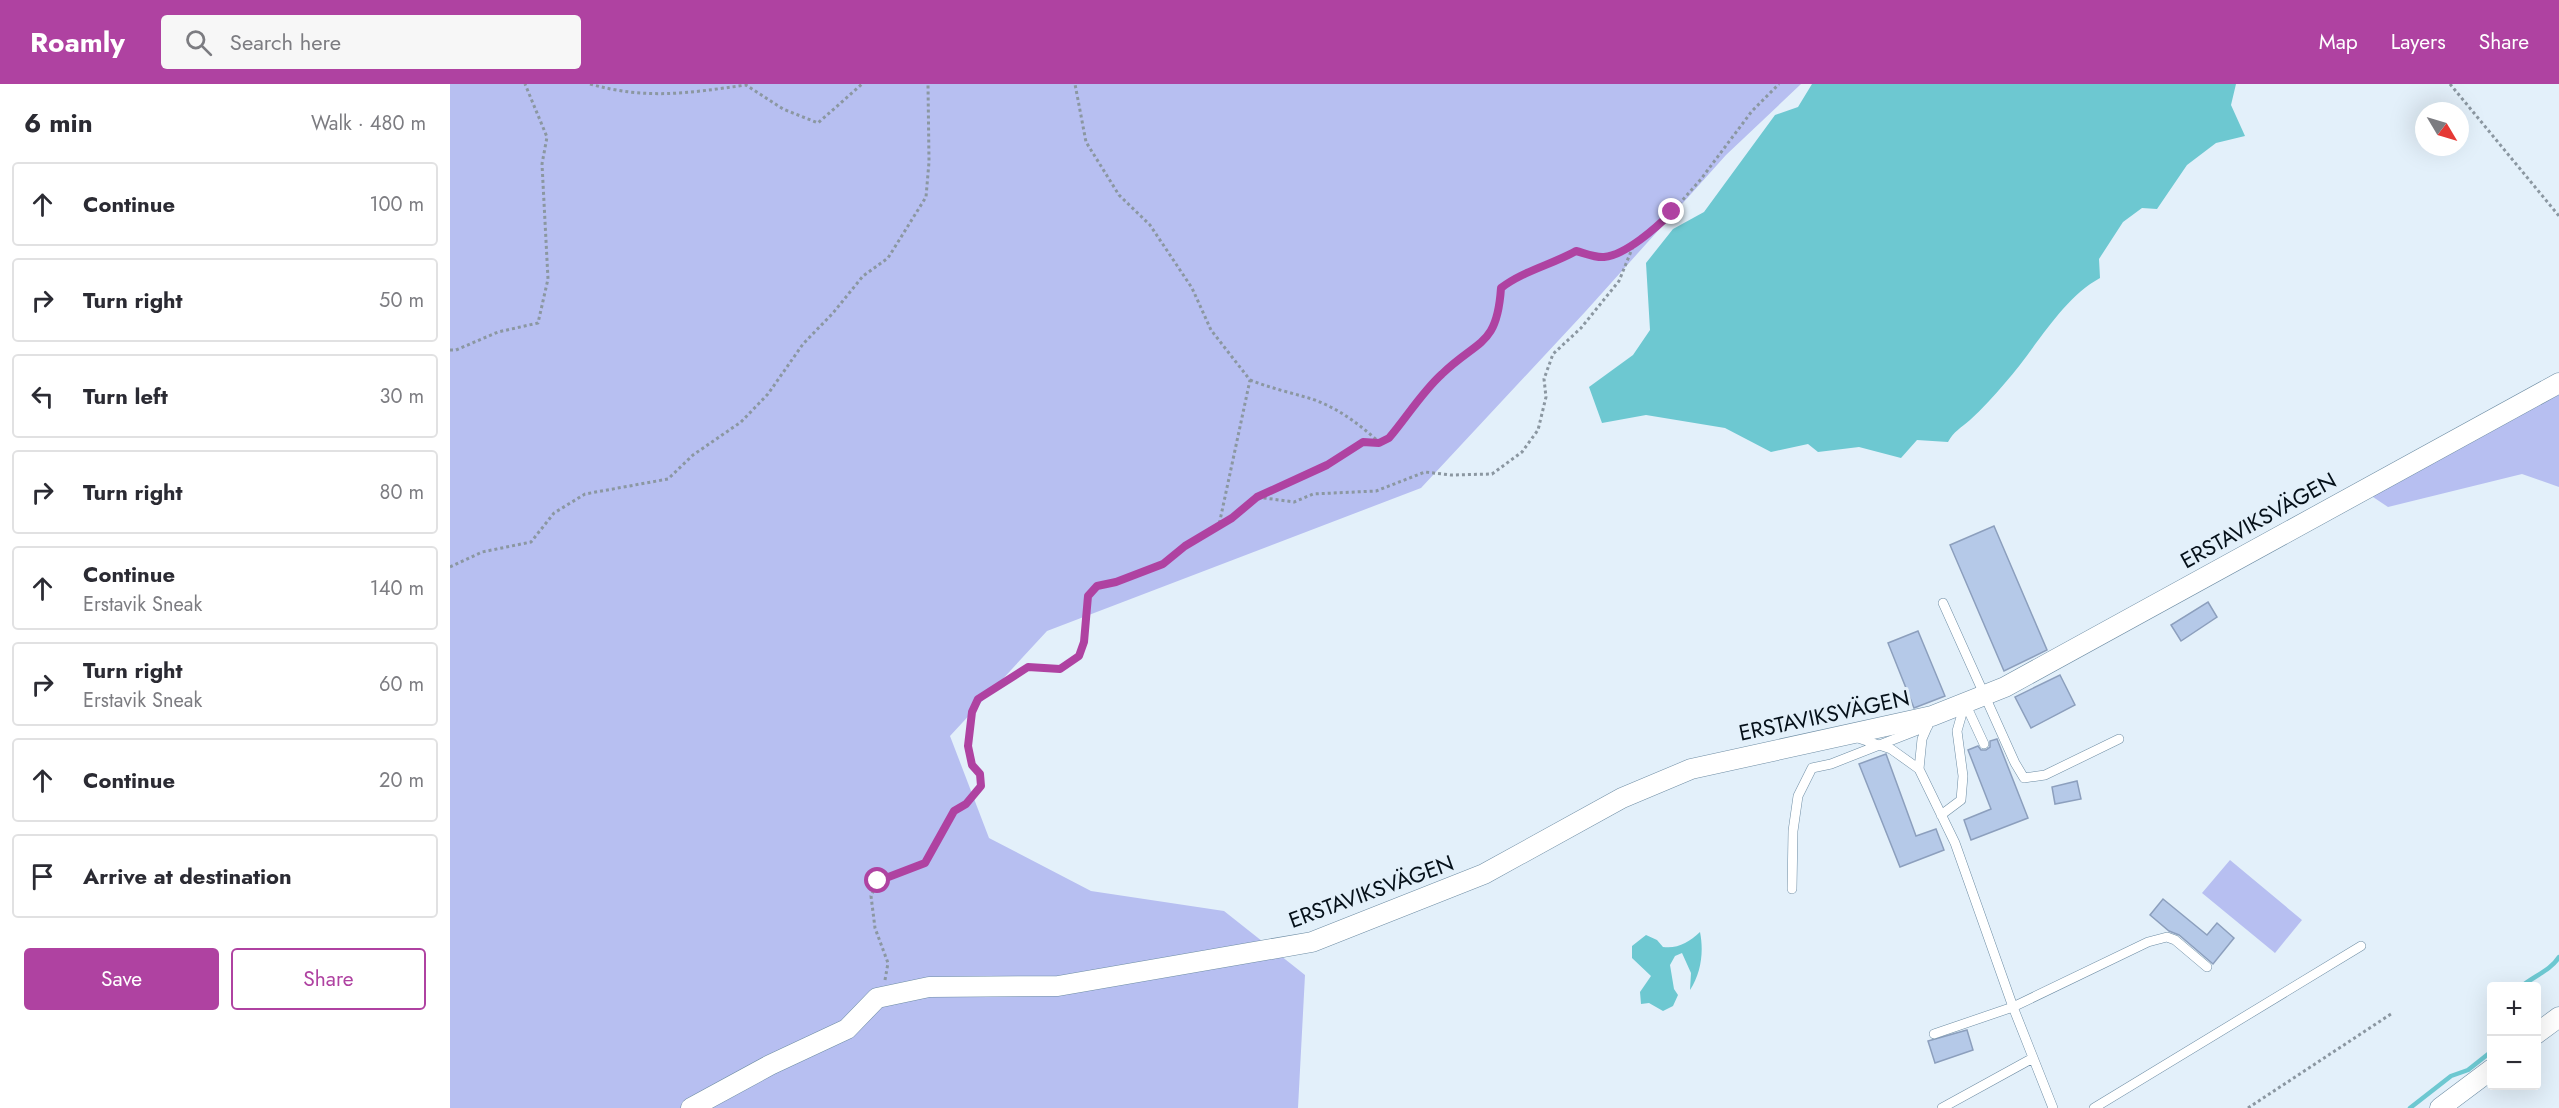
<!DOCTYPE html>
<meta charset="utf-8">
<style>
:root{--surface:#fff;--page:#f7f7f7;--text:#2b2b33;--muted:#7c7c81;--line:#e1e1e2;--accent:#af42a1}
body{margin:0;font-family:Jost,sans-serif;background:var(--page);color:var(--text)}
.controls{position:absolute;right:18px;bottom:18px;display:grid;overflow:hidden;border-radius:6px;box-shadow:0 6px 24px #0002}
.controls button{width:54px;height:54px;display:grid;place-items:center;padding:0;border:0;border-bottom:2px solid var(--line);background:var(--surface);color:var(--text);font:30px sans-serif}
.compass{position:absolute;left:1965px;top:18px;width:54px;height:54px;border-radius:50%;background:var(--surface);box-shadow:0 6px 24px #0002;rotate:128deg}
.stop{position:absolute;width:18px;height:18px;margin:-14px;border:4px solid #af42a1;border-radius:50%;background:#fff}
.stop.end{background:#af42a1;border-color:#fff;box-shadow:0 2px 6px #0008}
.list{margin:0;padding:0;list-style:none}
h2{display:flex;justify-content:space-between;align-items:center;height:78px;margin:0;padding:0 24px;font-size:26px}
h2 small{font-size:20px;font-weight:400;color:var(--muted)}
.list li{display:grid;grid-template-columns:39px 1fr auto;gap:18px;align-items:center;box-sizing:border-box;height:84px;margin:0 12px 12px;padding:0 12px;border:2px solid var(--line);border-radius:6px}
.list b{display:block;font-size:22px;white-space:nowrap}
.list p{margin:0;font-size:20px;white-space:nowrap;color:var(--muted)}
.list em{font-size:20px;font-style:normal;color:var(--muted)}
.actions{display:flex;gap:12px;padding:18px 24px}
.actions a{flex:1;padding:14px 0;border:2px solid var(--accent);border-radius:6px;text-align:center;font-size:21px;color:var(--accent)}
.actions .main{background:var(--accent);color:#fff}
.icon{flex:none;width:33px;height:33px;fill:none;stroke:currentColor;stroke-width:2;stroke-linecap:round;stroke-linejoin:round}
.map{position:relative;flex:none;width:2109px;height:1024px;overflow:hidden}
header{display:flex;align-items:center;gap:36px;box-sizing:border-box;height:84px;padding:0 30px;background:var(--accent);color:#fff}
header strong{font-size:28px}
nav{display:flex;gap:33px;margin-inline-start:auto;font-size:21px}
.search{width:420px;height:54px;background:var(--page);display:flex;align-items:center;gap:15px;box-sizing:border-box;padding:0 21px;border-radius:6px;color:var(--muted);font-size:22px}
main{display:flex}
aside{flex:1;background:var(--surface)}
.map>svg:first-child{display:block}
</style>
<header>
<strong>Roamly</strong>
<div class="search"><svg class="icon" aria-label="search" viewBox="0 0 24 24"><circle cx="10" cy="10" r="6"/><path d="M15 15l6 6"/></svg>Search here</div>
<nav><a>Map</a><a>Layers</a><a>Share</a></nav>
</header>
<main>
<aside>
<h2>6 min<small>Walk · 480 m</small></h2>
<ul class="list">
<li><svg class="icon" aria-label="ahead" viewBox="0 0 24 24"><path d="M12 20V5M6 11l6-6 6 6"/></svg><div><b>Continue</b></div><em>100 m</em></li>
<li><svg class="icon" aria-label="right" viewBox="0 0 24 24"><path d="M7 20v-9h11M14 6l5 5-5 5"/></svg><div><b>Turn right</b></div><em>50 m</em></li>
<li><svg class="icon" aria-label="left" viewBox="0 0 24 24"><path d="M17 20v-9H6M10 6l-5 5 5 5"/></svg><div><b>Turn left</b></div><em>30 m</em></li>
<li><svg class="icon" aria-label="right" viewBox="0 0 24 24"><path d="M7 20v-9h11M14 6l5 5-5 5"/></svg><div><b>Turn right</b></div><em>80 m</em></li>
<li><svg class="icon" aria-label="ahead" viewBox="0 0 24 24"><path d="M12 20V5M6 11l6-6 6 6"/></svg><div><b>Continue</b><p>Erstavik Sneak</p></div><em>140 m</em></li>
<li><svg class="icon" aria-label="right" viewBox="0 0 24 24"><path d="M7 20v-9h11M14 6l5 5-5 5"/></svg><div><b>Turn right</b><p>Erstavik Sneak</p></div><em>60 m</em></li>
<li><svg class="icon" aria-label="ahead" viewBox="0 0 24 24"><path d="M12 20V5M6 11l6-6 6 6"/></svg><div><b>Continue</b></div><em>20 m</em></li>
<li><svg class="icon" aria-label="arrive" viewBox="0 0 24 24"><path d="M6 21V4h12l-3 4 3 4H6"/></svg><div><b>Arrive at destination</b></div></li>
</ul>
<div class="actions"><a class="main">Save</a><a>Share</a></div>
</aside>
<div class="map">
<svg width="2109" height="1024" viewBox="0 0 2109 1024">
<rect width="100%" height="100%" fill="#e3f0fa"/>
<path fill="#b7bff1" d="M0,0h1351l-75,71 -141,157 -164,176 -374,143 -97,105 39,102 102,53 133,20 81,64 -7,133h-848z
M2109,307v96l-37,-13 -134,33 -18,-12z
M1780,776l72,60 -27,33 -73,-60z"/>
<path fill="#6dc8d1" d="M1362,0h424l-5,21 14,31 -29,7 -29,22 -30,44 -15,-1 -19,14 -24,37 1,19c-39,21 -66,73 -95,105 -11,13 -23,26 -35,37 -9,8 -16,11 -22,22l-31,-2 -16,18 -42,-11 -41,5 -10,-8 -37,8 -46,-24 -79,-13 -44,8 -13,-36 44,-32 17,-25 -4,-67 27,-34 31,-17 71,-97 23,-8z
M1250,848c4,20 1,41 -10,58l1,-17 -9,-20 -7,3 -5,9 4,24 4,6 -5,11 -10,5 -14,-8 -8,1 -1,-12 11,-16 -19,-18v-12l14,-11 11,5 6,7c15,2 26,-5 37,-15z"/>
<g fill="none" stroke-linecap="round" stroke-linejoin="round">
<path stroke="#6dc8d1" stroke-width="4.5" d="M2072,902c12,-10 29,-16 37,-29
M1960,1024l41,-32 17,-6 24,-19"/>
</g>
<path fill="#b5c9e8" stroke="#8c9fbd" stroke-width="1.5" d="M1544,442l53,124 -43,21 -54,-126z
M1758,518l9,15 -36,24 -10,-16z
M1468,547l27,65 -31,12 -26,-65z
M1610,591l15,30 -44,23 -16,-31z
M1547,655l31,79 -57,22 -7,-20 27,-11 -23,-59 10,-4 3,4h5l4,-3v-6z
M1436,670l30,82 20,-7 8,21 -44,17 -41,-103z
M1627,697l4,18 -26,5 -3,-17z
M1713,815l44,36 10,-12 17,15 -21,26 -34,-29 -10,-4 -19,-16z
M1517,946l6,20 -38,13 -7,-22z"/>
<g fill="none" stroke-linecap="round" stroke-linejoin="round">
<defs>
<path id="lane" d="M1493,519l72,160 9,15 21,-3 74,-36
M1482,632l-10,23 -3,30 36,74 58,164 40,101
M1405,653l36,12 28,20
M1491,731l20,-15 2,-24 -6,-45 8,-28 19,41
M1342,805l1,-58 5,-35 14,-28 19,-4 97,-38
M1484,950l79,-27 135,-65 19,-5 8,3 32,27
M1492,1024l91,-50
M1644,1024l267,-162"/>
<path id="street" d="M2086,950l23,-17
M241,1024l79,-43 77,-36 30,-31 52,-11 129,-1 254,-44 172,-68 138,-76 69,-29 241,-53 73,-29 554,-304
M1990,1024l52,-39"/>
</defs>
<use href="#lane" stroke="#6e8da4" stroke-width="10"/>
<use href="#street" stroke="#6e8da4" stroke-width="21"/>
<path stroke="#8b97a1" stroke-width="3" stroke-dasharray="3 3" stroke-linecap="butt" d="M140,0c57,16 98,9 156,1l37,24 35,14 44,-39
M2000,0l109,132
M0,266h6l42,-18 40,-9 10,-44 -6,-115 5,-27 -22,-53
M800,296c20,8 42,13 62,19 26,9 47,25 67,43
M809,413l68,-32 36,-23 16,1 10,-5c18,-21 33,-46 53,-64 37,-35 55,-26 59,-86 22,-17 50,-23 75,-37l29,6 27,-12
M769,441l12,-7 26,-21 37,5 19,-8 63,-3 49,-19 26,3 41,-1 30,-22 16,-22 8,-33 -2,-18 9,-25 28,-26 38,-47 15,-37 18,-12 20,-20 29,-33 51,-68 27,-27
M0,483l32,-15 49,-10 23,-29 31,-19 83,-15 25,-24 48,-33 27,-28 35,-50 30,-31 30,-37 25,-18 38,-61 3,-35 -1,-78
M435,896l3,-17 -13,-35 -4,-32 7,-15 47,-18 29,-52 12,-7 15,-18 -1,-12 -8,-9 -5,-19 5,-34 6,-13 50,-32 32,2 19,-13 5,-14 4,-46 9,-10 19,-4 47,-18 22,-18 34,-21 31,-145 -39,-50 -19,-42 -42,-63 -31,-30 -33,-53 -11,-58
M1798,1024l143,-94"/>
<use href="#lane" stroke="#fff" stroke-width="9"/>
<use href="#street" stroke="#fff" stroke-width="20"/>
</g>
<g fill="none" stroke-linecap="round" stroke-linejoin="round">
<path stroke="#af42a1" stroke-width="8" d="M428,797l47,-18 29,-52 12,-7 15,-18 -1,-12 -8,-9 -4,-19 4,-34 6,-13 50,-32 32,2 19,-13 5,-14 4,-46 9,-10 19,-4 47,-18 22,-18 47,-28 25,-21 70,-32 36,-23 16,1 10,-5c18,-21 33,-46 53,-64 36,-35 55,-27 59,-86 22,-17 50,-23 75,-37 8,2 20,7 28,6 22,-2 53,-30 68,-45"/>
</g>
<g text-anchor="middle" stroke-width="6" stroke-linejoin="round" paint-order="stroke">
<g font-size="22" fill="#051019" stroke="#e3f0fa">
<text transform="translate(1808 436) rotate(-29)" y="8">ERSTAVIKSVÄGEN</text>
<text transform="translate(1374 631) rotate(-12)" y="8">ERSTAVIKSVÄGEN</text>
<text transform="translate(921 807) rotate(-20)" y="8">ERSTAVIKSVÄGEN</text>
</g>
</g>
</svg>
<div class="controls">
<button>+</button>
<button>−</button>
</div>
<svg class="compass" viewBox="-18 -18 36 36"><path d="M0-13l5 13h-10z" fill="#e53935"/><path d="M0 13l5-13h-10z" fill="#7c7c81"/></svg>
<div class="stop" style="left:428px;top:797px"></div>
<div class="stop end" style="left:1222px;top:128px"></div>
</div>
</main>
